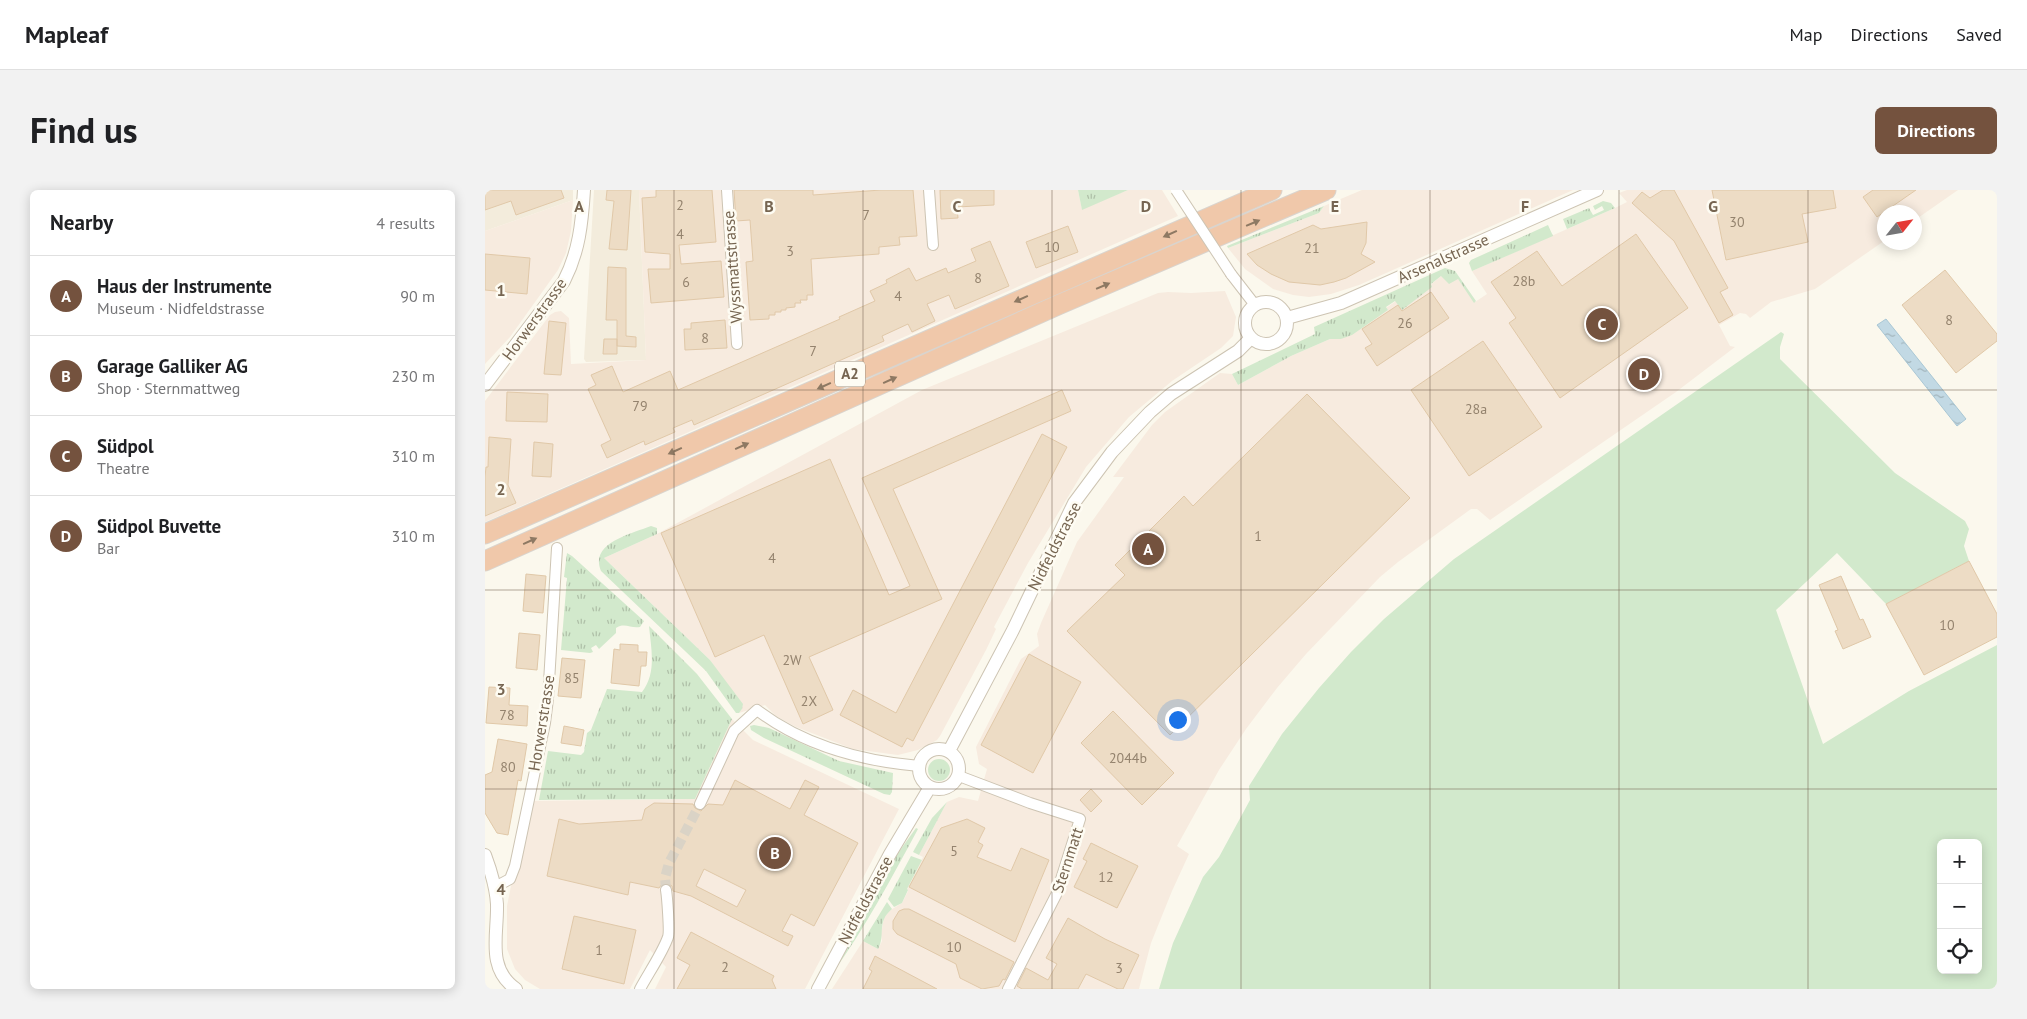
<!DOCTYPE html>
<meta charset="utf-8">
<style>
:root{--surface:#fff;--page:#f2f2f2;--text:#202124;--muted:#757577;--line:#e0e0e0;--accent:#74523e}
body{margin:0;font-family:"PT Sans",sans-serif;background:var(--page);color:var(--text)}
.controls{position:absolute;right:15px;bottom:15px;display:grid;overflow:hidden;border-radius:8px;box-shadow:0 2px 12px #0003}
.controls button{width:45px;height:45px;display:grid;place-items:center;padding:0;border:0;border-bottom:1px solid var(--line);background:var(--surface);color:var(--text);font:25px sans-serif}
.compass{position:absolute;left:1392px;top:15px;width:45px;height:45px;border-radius:50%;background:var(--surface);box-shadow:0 2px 12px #0003;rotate:59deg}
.you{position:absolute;left:692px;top:529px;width:18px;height:18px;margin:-12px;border:4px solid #fff;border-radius:50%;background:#1a73e8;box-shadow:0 0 0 8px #1a73e833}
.badge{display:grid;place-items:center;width:32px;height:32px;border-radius:50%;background:var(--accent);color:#fff;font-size:16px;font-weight:700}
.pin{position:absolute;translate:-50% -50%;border:2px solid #fff;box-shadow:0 1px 5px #0006}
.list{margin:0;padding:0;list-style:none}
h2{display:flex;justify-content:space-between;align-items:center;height:65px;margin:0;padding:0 20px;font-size:21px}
h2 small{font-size:16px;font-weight:400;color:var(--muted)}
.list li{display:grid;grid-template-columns:32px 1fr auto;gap:15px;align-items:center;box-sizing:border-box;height:80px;padding:0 20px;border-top:1px solid var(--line)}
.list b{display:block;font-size:19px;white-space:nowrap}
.list p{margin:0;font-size:16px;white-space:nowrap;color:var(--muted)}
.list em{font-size:16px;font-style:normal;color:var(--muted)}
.icon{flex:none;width:28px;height:28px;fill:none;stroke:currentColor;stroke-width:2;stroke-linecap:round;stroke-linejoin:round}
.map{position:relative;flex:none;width:1512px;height:799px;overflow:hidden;border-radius:8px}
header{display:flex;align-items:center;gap:30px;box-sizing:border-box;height:70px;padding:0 25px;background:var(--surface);border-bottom:1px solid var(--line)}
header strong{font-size:24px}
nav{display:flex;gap:28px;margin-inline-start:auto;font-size:18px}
.intro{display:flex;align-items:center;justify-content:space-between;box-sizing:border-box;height:120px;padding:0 30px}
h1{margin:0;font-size:35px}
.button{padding:12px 22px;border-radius:8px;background:var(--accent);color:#fff;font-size:18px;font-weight:700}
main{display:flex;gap:30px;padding:0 30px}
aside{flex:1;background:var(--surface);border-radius:8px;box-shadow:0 2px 12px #0003}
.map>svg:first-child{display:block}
</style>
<header>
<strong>Mapleaf</strong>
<nav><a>Map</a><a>Directions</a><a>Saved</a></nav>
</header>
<div class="intro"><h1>Find us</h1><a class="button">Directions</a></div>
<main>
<aside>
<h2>Nearby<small>4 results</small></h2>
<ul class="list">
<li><span class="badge">A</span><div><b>Haus der Instrumente</b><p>Museum · Nidfeldstrasse</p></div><em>90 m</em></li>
<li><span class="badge">B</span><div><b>Garage Galliker AG</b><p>Shop · Sternmattweg</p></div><em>230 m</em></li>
<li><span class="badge">C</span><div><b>Südpol</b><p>Theatre</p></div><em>310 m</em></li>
<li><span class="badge">D</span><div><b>Südpol Buvette</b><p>Bar</p></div><em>310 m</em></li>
</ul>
</aside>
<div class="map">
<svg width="1512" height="799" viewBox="0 0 1512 799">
<defs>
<pattern id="grass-tufts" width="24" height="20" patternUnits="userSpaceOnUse" patternTransform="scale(1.25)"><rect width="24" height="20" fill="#d2e9cc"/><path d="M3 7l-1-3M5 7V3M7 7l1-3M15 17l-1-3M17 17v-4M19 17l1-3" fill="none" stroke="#afc0a8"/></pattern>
<pattern id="water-ripples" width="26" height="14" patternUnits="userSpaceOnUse" patternTransform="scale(1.25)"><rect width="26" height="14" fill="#c2d9e4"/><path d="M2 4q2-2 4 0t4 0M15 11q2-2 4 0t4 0" fill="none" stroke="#a2b4bb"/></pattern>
</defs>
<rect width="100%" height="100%" fill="#fbf8ed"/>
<path fill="#f3ecdc" d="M0,0h88v10l-88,31z
M109,0h45l7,170 -60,2 -2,-3z"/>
<path fill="#f7ebdf" d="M154,0h439l4,19 46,-19h34l16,26 -693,306v-121l65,-86 5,-3 6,-1 8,7 2,46 75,-4z
M877,0h211l-214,95 -28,9 -22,3 -16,-2 -20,-6 -28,-20 -17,-21 91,-35 5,-7z
M1142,0h331l-43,30v-8h-30l-1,29 -69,48 -44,13 -21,16 -4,-4 -6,-1 -21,12 11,21 5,1 -59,45 -186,128 -13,-11h-6l-73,53 -18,15 -74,77 -29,34 -31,41 -27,41 -42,76 12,8 -17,37 -21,52 -12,46h-307l31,-48 15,8 4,-8 -1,-7 3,-16 5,-7 13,-8 6,-12 -1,-2 16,-32 -4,-2 28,-53 12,-5 19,4 9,-32 -8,-5 -3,-17 45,-88 18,-13 -2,-12 4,-11 36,-81 47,-65h-11l39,-52 13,-13 55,-39 12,1 6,11 53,-29 39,-17h11l47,-29 -2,-2 10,-7 5,9 40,-34 17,3 17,23 12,-8 -15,-23 143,-63 12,-6 -8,-9z
M88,10l-2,31 -5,22 -8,17 -48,67 -25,27v-133z
M740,101l11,26 -3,19 -12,12 -49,33 -43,36 -43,50 -58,96 -34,64 2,2 -10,21 -46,86 -3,4 -19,10 -20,5 -45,-6 -57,-22 -20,-11 -11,-11 -26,8 3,-4 -32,-49 -106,-102 53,-24 265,-144 236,-97 10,-1 23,1z
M247,529l21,21 146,69 -94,180h-150l11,-22 -16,-17 -20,39h-90l-15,-9 -10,-11 -8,-20v-43l21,-105 167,-2z"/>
<path fill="url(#grass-tufts)" d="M593,0h50l-46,20z
M1118,11l8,2 4,5 -48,21 -4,-10 26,-11 4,7 11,-5 -2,-4 -7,4 -2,-4z
M839,16l-5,7 -91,35 -1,-2z
M1063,35l5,11 -81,35 -3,-8 2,-3z
M960,78l10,3 21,30 -2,2 -16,-24 -9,5 -8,-8 -10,8 1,3 -30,23 -7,-9 -9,6 2,3 -36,25 -11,4h-11l-39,17 -53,29 -6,-11 83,-40 -1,-7z
M166,336l6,2v6l-53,24 106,102 33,44 -1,5 -3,4h-3l-30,-42 -105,-100c-12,-28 30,-37 50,-45z
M82,363l5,3 72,65 -4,6c-9,2 -15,-5 -24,1v5l-17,16 -3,-4 -5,3 2,4 -3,1 -29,-3 6,-72 -3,-1z
M164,436l48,48 35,45 -37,80 -156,1 9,-49 33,4 3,-3 3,-19 4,-3 16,-41 35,3c15,-19 9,-44 7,-66z
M269,535l15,3 70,33 54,12 -1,19 -2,3 -6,-1 -120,-56 -13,-8 -1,-4z
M443 580a11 11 0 1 1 22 0a11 11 0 1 1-22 0Z
M462,612l-28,53 -6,-3 19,-34z
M431,638l2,1c-27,50 -53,99 -86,145l61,-114z
M426,666l11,4 -15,29 1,1 -6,13 -8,4 -6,-8z
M402,712l5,7c-16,13 -6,26 -14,40l-15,-8z"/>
<path fill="#d2e9cc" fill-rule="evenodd" d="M1296,142l3,2 -4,13v12l115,114 70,48 4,8 -5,17 5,15 -83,43 -49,-51 -61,57 47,134 86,-53 88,-46v344h-838l14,-46 30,-66 16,-20 31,-57 -1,-14 33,-52 37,-46 32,-36 33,-33 70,-60zM1456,653h37v127h-37z"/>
<path fill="url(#water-ripples)" stroke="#a9c7d5" d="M1401,129l80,100 -9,7 -80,-101z"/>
<path fill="#eddcc5" stroke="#e0c8a8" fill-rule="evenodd" d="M0,0h76l3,8 -48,17 -5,-14 -26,9z
M122,0h24l-4,60 -18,-1 5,-48 -8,-1z
M171,0h56l4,52 -37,3 2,19 40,-3 3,36 -73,6 -3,-34h22v-15l-25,-2 -3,-54 14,-1z
M249,0h79v5l68,-5h32l4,46 -18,1 1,8 -21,2v7l-68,5 2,36h-6v5h-7l1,3h-6v4l-9,1v2h-5v2h-6v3h-6v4l-19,1 -4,-58 7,-1 -3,-41 -14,1z
M455,0h54v15l-37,2 1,11 -17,1z
M1178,0h11l54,98 -8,4 13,23 -14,8 -45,-82 -42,-38 10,-11 8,6z
M1227,0h121l3,18 -34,6 6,28 -82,18z
M1388,0h43l-39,27 -14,-20z
M882,32l-1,21 -5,11 14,8 -29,16 -12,4 -14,3 -31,-3 -18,-8 -14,-9 -10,-11 66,-29 8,4z
M583,36l10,26 -42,16 -10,-26z
M1151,44l52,74 -128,90 -51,-75 7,-5 -25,-36 46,-31 25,35z
M505,51l19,45 -54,23 -6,-14 -22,9 8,17 -23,11 -4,-8 -26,12 2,5 -190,84 -2,-5 -19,8 2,4 -30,13 -1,-4 -37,17 -6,-13 10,-5 -23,-51 8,-4 -5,-10 21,-9 11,26 47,-21 8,19 162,-71 -1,-2 36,-16 -5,-10 17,-8 -1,-3 23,-12 7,13 30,-13 2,5 28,-12 -5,-12z
M0,64l45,4 -3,36 -42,-4z
M123,77l18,1v68l10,1v10l-19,-1v-26h-11z
M1460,80l52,64v7l-41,32 -54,-68z
M946,102l18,26 -72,48 -12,-18 7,-4 -10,-15 36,-24 4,6z
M240,130l2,28 -42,2 -1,-21h7v-6z
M64,131l17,2 -5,52 -17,-1z
M119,149h13v15h-14z
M998,151l59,86 -73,49 -58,-86z
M577,200l9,21 -178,78 49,110 -133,58 24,53 -30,14 -39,-89 -49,22 -54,-124 169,-74 59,136 21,-9 -48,-108z
M22,202l41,2 -1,28 -41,-1z
M822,204l103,104 -240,237 -103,-104 58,-56 -10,-10 69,-69 9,10z
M557,244l25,13 -154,294 -6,-3 -5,9 -62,-32 13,-25 43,23z
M4,247l22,2 -3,46 8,18 -31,13v-39l1,-10h2z
M49,252l19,2 -2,33 -19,-1z
M1484,371l28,53v23l-73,38 -38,-71z
M41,384l20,2 -3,37 -20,-2z
M1356,386l19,44 3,-1 8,18 -28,12 -8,-18 3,-1 -19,-45z
M34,443l21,2 -3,35 -21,-2z
M135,454l18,1v7h9l-1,14h-5l-2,20 -28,-3 3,-34 6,1z
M544,464l52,28 -48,91 -52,-28z
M77,468l23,2 -4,38 -23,-2z
M4,497l21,1 -1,17 19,1 -1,20 -41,-3z
M628,521l61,62 -32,32 -61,-62z
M79,536l20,4 -3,16 -20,-3z
M13,549l29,5 -6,37 -3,-1 -10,55 -11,-2 -12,-20v-38l7,-3z
M250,590l55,29 15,-29 14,7 -15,28 54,28 -44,83 -23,-12 -9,17 11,5 -5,10 -97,-50 -18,-5 -1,-5 -4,-2h-6l-3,4 -29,-6 -2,13 -81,-19 12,-57 20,5 63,-4 3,-11 9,-6 39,1 2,4 6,3 7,-7 15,1zM219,679l42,21 -9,17 -41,-21z
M606,599l11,12 -11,11 -11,-12z
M482,629l18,9 -7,14 5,3 -6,12 34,14 10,-23 28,12 -34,82 -106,-55 32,-59z
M606,653l47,23 -21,42 -43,-21 13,-26 -4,-2z
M419,719h5l105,53 -9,18 -2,-1 -4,7 -17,3 -22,-11 -4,-14 -59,-30 -4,-5v-8l6,-10z
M89,726l62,14 -12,54 -62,-15z
M583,728l37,21 34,16 -16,34h-5l-32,-15 -8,15h-56l-5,-3 9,-18 22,12 9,-16 -11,-6z
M206,742l83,44 -2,4 4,9h-99l13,-24 -13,-7z
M390,766l62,33h-74l9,-18 -3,-2z"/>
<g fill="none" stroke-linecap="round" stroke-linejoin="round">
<path stroke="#dad3c6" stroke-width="10" stroke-dasharray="10 5" stroke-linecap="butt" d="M181,700l-1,-12 4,-15 31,-59"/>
<defs>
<path id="minor" d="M242,0l10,154
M444,0l4,55
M746,84l24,31
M474,586l71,27 50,16 -24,76 -48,94
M215,614l34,-73 23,-21c47,36 104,51 162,56
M10,697l15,-8 5,-13 30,-143 3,-24 9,-151
M155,799c8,-15 23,-37 28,-52 2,-5 -1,-41 -2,-47"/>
<path id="tertiary" d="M760 133a21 21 0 1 1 42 0a21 21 0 1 1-42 0Z
M802,128l54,-15 256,-113
M0,195l79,-104c15,-29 18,-58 20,-91
M434 579a20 20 0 1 1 40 0a20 20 0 1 1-40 0Z
M464,561l64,-121 61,-127 38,-51 38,-40 21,-18 67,-43 13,-13
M0,665c6,16 11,32 12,49 1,31 -11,64 19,85
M333,799l72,-135 40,-67"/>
<path id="motorway" d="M0,344l787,-344
M0,371l573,-256 268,-115"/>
</defs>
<use href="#minor" stroke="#cdc4b3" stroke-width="12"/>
<use href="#tertiary" stroke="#cdc4b3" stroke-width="14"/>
<use href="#motorway" stroke="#d9d4ce" stroke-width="21"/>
<use href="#minor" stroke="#fff" stroke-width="10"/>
<use href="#tertiary" stroke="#fff" stroke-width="12"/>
<use href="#motorway" stroke="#f0c8aa" stroke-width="19"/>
<defs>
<path id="minor-bridge" d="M691,0l55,84"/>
</defs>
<use href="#minor-bridge" stroke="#cdc4b3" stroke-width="12" stroke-linecap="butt"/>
<use href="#minor-bridge" stroke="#fff" stroke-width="10"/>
</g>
<defs><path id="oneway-solid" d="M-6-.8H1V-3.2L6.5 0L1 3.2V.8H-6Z" transform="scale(1.25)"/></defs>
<g fill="#8e7963">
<use href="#oneway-solid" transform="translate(768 33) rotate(-23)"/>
<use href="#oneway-solid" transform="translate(685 44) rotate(156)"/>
<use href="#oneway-solid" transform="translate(618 96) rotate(-23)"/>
<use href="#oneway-solid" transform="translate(536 109) rotate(156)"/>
<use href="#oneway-solid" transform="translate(405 190) rotate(-24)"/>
<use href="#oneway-solid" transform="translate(339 196) rotate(156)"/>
<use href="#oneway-solid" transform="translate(257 256) rotate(-24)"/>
<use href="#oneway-solid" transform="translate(190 261) rotate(156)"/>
<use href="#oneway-solid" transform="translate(45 351) rotate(-24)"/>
</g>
<path fill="none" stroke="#766551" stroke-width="1" stroke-opacity="0.55" d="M189,0v799M378,0v799M567,0v799M756,0v799M945,0v799M1134,0v799M1323,0v799M0,200h1512M0,400h1512M0,599h1512"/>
<g text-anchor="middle" stroke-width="5" stroke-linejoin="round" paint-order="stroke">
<g font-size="14" fill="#94836e">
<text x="195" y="20">2</text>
<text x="381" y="30">7</text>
<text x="1252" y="37">30</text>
<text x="195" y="49">4</text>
<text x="567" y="62">10</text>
<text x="827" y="63">21</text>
<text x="305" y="66">3</text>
<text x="493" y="93">8</text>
<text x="1039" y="96">28b</text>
<text x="201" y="97">6</text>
<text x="413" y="111">4</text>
<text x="1464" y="135">8</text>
<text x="920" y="138">26</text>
<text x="220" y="153">8</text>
<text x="328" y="166">7</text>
<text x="155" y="221">79</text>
<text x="991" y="224">28a</text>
<text x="773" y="351">1</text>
<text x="287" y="373">4</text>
<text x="1462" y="440">10</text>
<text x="307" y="475">2W</text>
<text x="87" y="493">85</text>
<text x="324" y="516">2X</text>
<text x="22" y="530">78</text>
<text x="643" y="573">2044b</text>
<text x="23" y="582">80</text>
<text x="469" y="666">5</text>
<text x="621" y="692">12</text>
<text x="469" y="762">10</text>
<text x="114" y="765">1</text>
<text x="240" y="782">2</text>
<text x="634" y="783">3</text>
</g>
<rect fill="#fefcf3" stroke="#9f9282" stroke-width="1" x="350" y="171.5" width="30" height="25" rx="4"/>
<g font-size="15" font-weight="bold" fill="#766551">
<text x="365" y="189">A2</text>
</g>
<g font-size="16" fill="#766551" stroke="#fefcf3">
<text transform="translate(958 68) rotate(-24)" y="6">Arsenalstrasse</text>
<text transform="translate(247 77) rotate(-94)" y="6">Wyssmattstrasse</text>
<text transform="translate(49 129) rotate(-54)" y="6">Horwerstrasse</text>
<text transform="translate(569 356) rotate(-63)" y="6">Nidfeldstrasse</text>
<text transform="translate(56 533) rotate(-81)" y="6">Horwerstrasse</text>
<text transform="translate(582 670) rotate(-72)" y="6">Sternmatt</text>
<text transform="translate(380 710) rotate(-62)" y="6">Nidfeldstrasse</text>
</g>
</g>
<g font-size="16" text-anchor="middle" font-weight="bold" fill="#766551" stroke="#fefcf3" stroke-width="5" stroke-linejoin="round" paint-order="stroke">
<text x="94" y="22">A</text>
<text x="284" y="22">B</text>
<text x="472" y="22">C</text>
<text x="661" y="22">D</text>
<text x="850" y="22">E</text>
<text x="1040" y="22">F</text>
<text x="1228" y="22">G</text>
<text x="16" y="106">1</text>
<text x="16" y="305">2</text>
<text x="16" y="505">3</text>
<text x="16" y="705">4</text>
</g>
</svg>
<div class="controls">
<button>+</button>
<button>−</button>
<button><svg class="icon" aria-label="locate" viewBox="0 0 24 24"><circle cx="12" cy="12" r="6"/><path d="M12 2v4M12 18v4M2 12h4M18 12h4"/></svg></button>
</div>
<svg class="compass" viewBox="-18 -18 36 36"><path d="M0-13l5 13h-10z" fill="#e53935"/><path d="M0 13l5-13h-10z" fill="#757577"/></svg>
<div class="you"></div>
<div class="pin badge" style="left:663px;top:359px">A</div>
<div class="pin badge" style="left:290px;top:663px">B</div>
<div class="pin badge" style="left:1117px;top:134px">C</div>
<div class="pin badge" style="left:1159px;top:184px">D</div>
</div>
</main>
